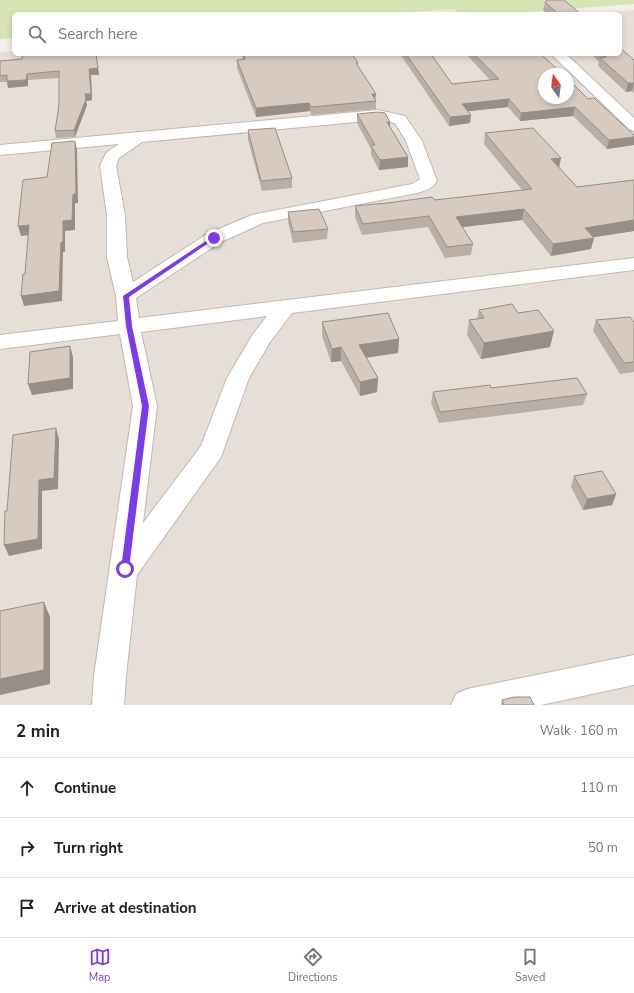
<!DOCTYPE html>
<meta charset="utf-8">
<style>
:root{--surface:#fff;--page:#f6f6f6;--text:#202124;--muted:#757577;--line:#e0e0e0;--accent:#7c3aed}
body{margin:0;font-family:"Nunito Sans",sans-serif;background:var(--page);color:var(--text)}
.compass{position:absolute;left:538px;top:68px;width:36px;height:36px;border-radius:50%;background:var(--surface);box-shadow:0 2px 6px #0003;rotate:346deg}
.stop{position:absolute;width:12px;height:12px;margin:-9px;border:3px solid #7c3aed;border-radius:50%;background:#fff}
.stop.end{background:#7c3aed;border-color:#fff;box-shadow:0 1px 4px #0008}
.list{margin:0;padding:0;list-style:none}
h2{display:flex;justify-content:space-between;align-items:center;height:52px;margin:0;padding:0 16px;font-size:17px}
h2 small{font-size:13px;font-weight:400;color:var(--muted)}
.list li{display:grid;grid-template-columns:26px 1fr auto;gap:12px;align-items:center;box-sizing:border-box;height:60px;padding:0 16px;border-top:1px solid var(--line)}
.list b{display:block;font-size:15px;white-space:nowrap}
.list em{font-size:13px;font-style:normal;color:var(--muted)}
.icon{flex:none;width:22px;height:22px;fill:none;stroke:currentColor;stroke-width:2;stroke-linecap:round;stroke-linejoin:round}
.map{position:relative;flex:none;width:634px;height:705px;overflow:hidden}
.search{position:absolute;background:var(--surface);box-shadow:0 2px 6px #0003;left:12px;right:12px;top:12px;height:44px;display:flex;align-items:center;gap:10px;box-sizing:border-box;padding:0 14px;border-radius:6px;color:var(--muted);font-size:15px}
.sheet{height:232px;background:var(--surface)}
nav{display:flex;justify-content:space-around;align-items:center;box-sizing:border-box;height:56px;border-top:1px solid var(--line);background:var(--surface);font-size:11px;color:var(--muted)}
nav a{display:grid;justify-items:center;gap:2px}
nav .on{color:var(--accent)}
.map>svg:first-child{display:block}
</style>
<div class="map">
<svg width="634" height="705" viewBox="0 0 634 705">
<rect width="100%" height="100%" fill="#f3eee8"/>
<path fill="#e6dfd7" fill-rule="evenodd" d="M634,10v695h-634v-653l14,-1v3h606v-40h-39zM544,74h24v24h-24z"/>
<path fill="#d7e4b4" d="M0,0h634v4l-135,10h-40l-5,-5 -78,5h-362v24l-14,1z"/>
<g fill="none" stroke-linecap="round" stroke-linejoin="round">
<defs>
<path id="minor" d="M551,54h15l68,64v13l-5,-2z
M378,110l27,6 17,25 15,40c-4,7 -12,10 -20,12l-154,30 -42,19 -85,56 3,20 495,-60v12l-342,43 -22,29 -21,36 -28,79 -84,118 -11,101 -2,29h-32l2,-29 39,-270 -13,-72 -120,15v-14l118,-14 -2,-25 -9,-39v-42l-7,-49 6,-13 13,-9 -119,11v-10zM378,120l17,3 11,18 14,38 -8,5 -160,31 -45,19 -74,48 -6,-25 -2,-42 -9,-49 3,-8 23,-16zM267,316l-14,18 -26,44 -26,68 -58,77 14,-117 -16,-74z
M634,655v30l-93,20h-90l5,-11 11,-5z"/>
</defs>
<use href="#minor" stroke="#c1b7ae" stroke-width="2"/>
<use href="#minor" fill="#fff" fill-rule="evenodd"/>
</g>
<path fill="#b9afa6" d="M545,2l36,12h-33l-5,-4z
M23,54h73l3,21h-8l1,25 -6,1 1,4 -12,32 -19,1 -1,-7 4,-26v-27l-31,2v6l-20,2 -1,-6h-7v-21l22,-2z
M241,54h111l24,47v8l-65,6 -1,-4 -54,6 -19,-49v-8l6,-1z
M400,54h31l21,30 38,-4 -24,-26h75l47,45 46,36v10l-27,4 -34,-33 -53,5 -12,-14 -40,4 3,4 -1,8 -21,3z
M591,54h29l14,6v33l-2,-2 -6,1 -28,-26 1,-4z
M357,114l33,8v5l18,30v10l-29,3 -8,-15v-6l-14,-26z
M248,130l44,48v10l-30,3 -14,-51z
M485,133l74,34 18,20 57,-7v51l-41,6 -2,12 -40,7 -29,-36 -60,7 11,17 -2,11 -26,3 -17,-31 -66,8 -7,-18v-11l80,-6 87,-10 -38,-46z
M288,212l40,17 -1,10 -34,4 -5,-21z
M479,310l39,3 32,34 -69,12 -14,-24 2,-15 8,-1z
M596,320l38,2v50l-14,2 -27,-43z
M322,322l77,17 -1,14 -32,4 12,21 -1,14 -17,4 -19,-35 -10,1 -9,-26z
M433,392l154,2 -4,11 -144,18 -8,-20z
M574,476l42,18 -4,11 -29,5 -12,-23z
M502,700l32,5h-33z"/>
<path fill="#968e87" d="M96,54l3,21h-8l1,25 -6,1 1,4 -12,32 -1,-7 11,-36 4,-25z
M27,74l1,6v6l-20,2 -1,-7z
M628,83h6l-2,8 -6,1z
M372,94h4l-1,7z
M509,99l-1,8 -47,5 1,-8z
M309,103l1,8 -54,6v-9z
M575,107l-2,9 -53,5 1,-8z
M471,115l-1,8 -21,3 1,-9z
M387,122h3v9z
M634,137v8l-27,4 2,-9z
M75,141l2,8 1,54h-3v27l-10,1v21h-2l-1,49 -38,5 -3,-10 40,-54 2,-21 10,-27z
M408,157v10l-29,3 1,-10z
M561,158l-2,10 -8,-9z
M524,209l-2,11 -67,8 1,-11z
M634,220v11l-52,8 3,-11z
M29,225l2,10 -10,1 -3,-10z
M594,238l-3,11 -40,7 2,-12z
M554,331l-4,16 -69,12 3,-16z
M399,339l-1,14 -40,6 1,-14z
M70,346l3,11v32l-41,6 -4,-11z
M341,347v14l-10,1 1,-13z
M378,378l-1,14 -17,4v-14z
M56,428l3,11 -1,50 -16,2v58l-33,7 -5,-11 35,-65z
M616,494l-4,11 -29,5 4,-11z
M44,602l6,15v67l-50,11v-16z"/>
<path fill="#d7cbc1" stroke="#968e87" d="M547,0h17l17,14h-23l-13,-12z
M620,48l14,12v23h-6l-28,-25 6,-1 -4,-3h18z
M23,54h73l2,14 -9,1 2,25h-6l1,5 -12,31 -19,1 4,-26v-34l-32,3 -1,6 -19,1v-6l-7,1v-15l22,-2z
M243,54h109l6,9h-2l20,31h-4l4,7 -65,6 -2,-4 -53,5 -19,-48 8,-1z
M406,54h25l21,30 47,-5 -25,-25h67l21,20h-18v24h24v-19l20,20 6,-1 40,37v2l-25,3 -34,-33 -54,6 -12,-14 -47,5 9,11 -21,2z
M378,112l7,1 5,9h-3l21,35 -28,3 -9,-14 4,-1 -18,-31z
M275,128l17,50 -31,3 -13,-51z
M533,128l28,30 -10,1 26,28 57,-7v40l-49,8 9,10 -41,6 -29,-35 -68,8 17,27 -26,3 -18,-31 -66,8 -8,-18 32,-3 45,-6 3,3 97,-11 -47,-56z
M75,141l1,53h-3l-1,26 -9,1v21h-2l-2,49 -38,5 2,-22h2l4,-49 -11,1 5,-46 24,-3 5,-34z
M319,209l9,20 -35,3 -5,-20z
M512,304l6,9 20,-3 16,21 -70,12 -15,-23 15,-2 -5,-8z
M388,313l11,26 -40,6 19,33 -18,4 -19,-35 -9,2 -10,-27z
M630,317l4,5v40l-10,1 -28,-43z
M70,346v32l-42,6 2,-32z
M577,378l10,16 -147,18 -7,-20 57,-7 1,3z
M56,428l-2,50 -15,2 -1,59 -34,6 1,-34h2l6,-76z
M602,471l14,23 -29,5 -13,-23z
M44,602v68l-44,9v-68z
M514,697h16l4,8h-30l-2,-5z"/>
<path fill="#7c3aed" d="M212,237l4,1 -87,59 3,29 17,80 -20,163 -4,4 -4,-4 21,-163 -16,-80 -3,-30z"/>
</svg>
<svg class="compass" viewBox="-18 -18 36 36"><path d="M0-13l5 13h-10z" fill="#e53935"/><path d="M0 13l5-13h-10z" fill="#757577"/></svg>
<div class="stop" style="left:125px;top:569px"></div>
<div class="stop end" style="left:214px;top:238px"></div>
<div class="search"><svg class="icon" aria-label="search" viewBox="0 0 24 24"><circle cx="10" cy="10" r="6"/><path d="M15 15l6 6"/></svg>Search here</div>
</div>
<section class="sheet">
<h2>2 min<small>Walk · 160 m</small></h2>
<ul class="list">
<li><svg class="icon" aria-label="ahead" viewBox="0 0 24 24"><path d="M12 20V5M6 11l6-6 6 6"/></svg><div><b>Continue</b></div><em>110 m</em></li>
<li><svg class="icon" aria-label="right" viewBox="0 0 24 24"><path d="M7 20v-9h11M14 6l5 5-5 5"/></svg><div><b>Turn right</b></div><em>50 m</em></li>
<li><svg class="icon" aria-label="arrive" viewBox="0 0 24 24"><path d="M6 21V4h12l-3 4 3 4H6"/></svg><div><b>Arrive at destination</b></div></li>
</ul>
</section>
<nav>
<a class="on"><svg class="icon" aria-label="map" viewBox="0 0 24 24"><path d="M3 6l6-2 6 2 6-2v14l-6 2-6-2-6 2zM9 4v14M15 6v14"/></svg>Map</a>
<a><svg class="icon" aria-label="directions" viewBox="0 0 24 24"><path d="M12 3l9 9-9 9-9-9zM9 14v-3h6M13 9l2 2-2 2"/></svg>Directions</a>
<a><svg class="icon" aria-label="saved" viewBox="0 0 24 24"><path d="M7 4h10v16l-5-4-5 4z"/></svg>Saved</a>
</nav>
